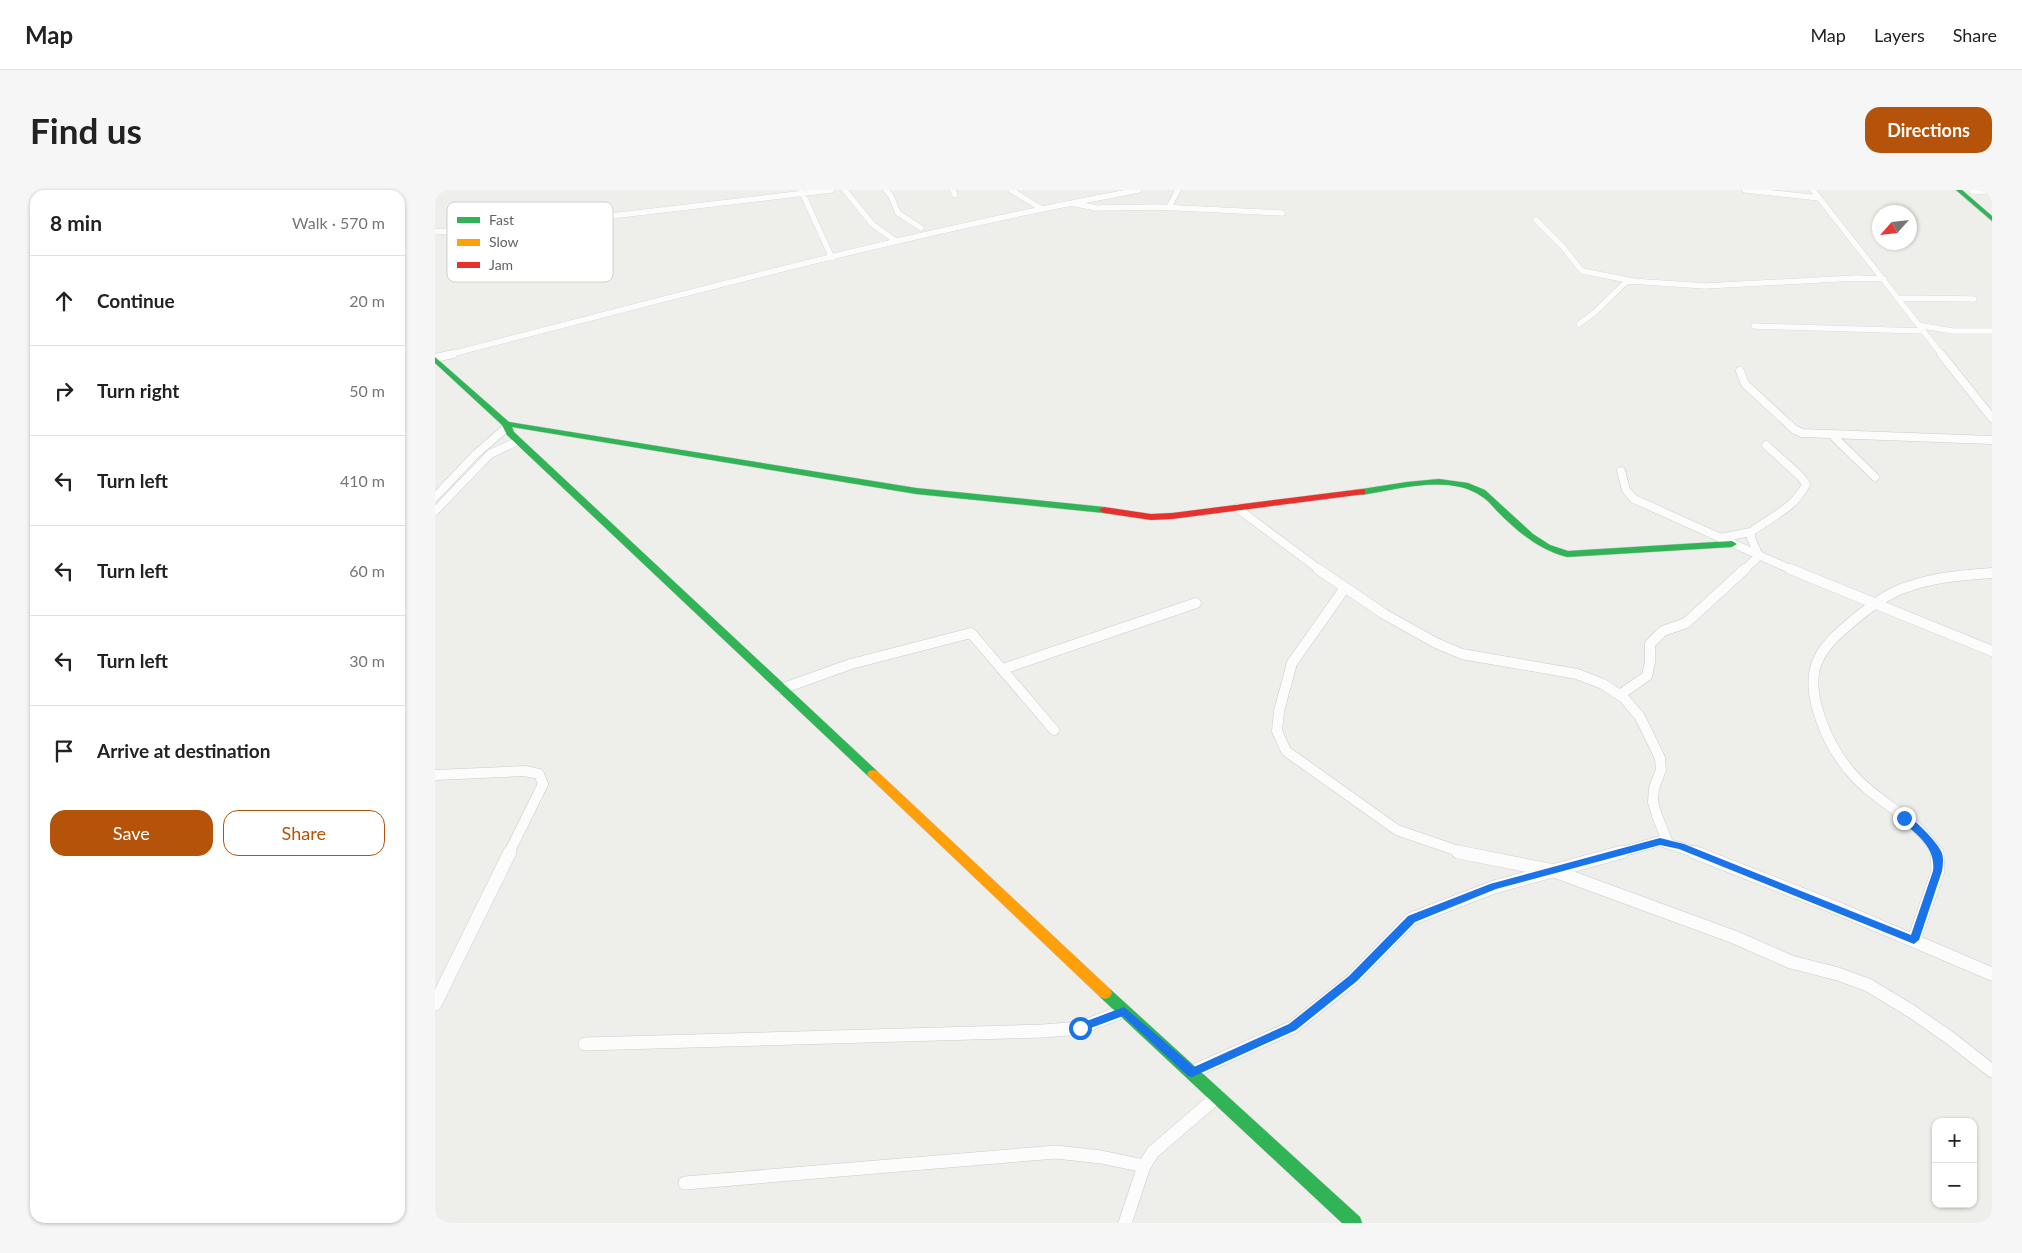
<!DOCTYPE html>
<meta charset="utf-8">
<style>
:root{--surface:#fff;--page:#f6f6f6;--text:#222;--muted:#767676;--line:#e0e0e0;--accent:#b45309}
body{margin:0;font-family:Lato,sans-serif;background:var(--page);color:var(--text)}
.controls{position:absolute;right:15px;bottom:15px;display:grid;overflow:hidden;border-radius:10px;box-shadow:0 1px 4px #0004}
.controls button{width:45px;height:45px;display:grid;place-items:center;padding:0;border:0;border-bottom:1px solid var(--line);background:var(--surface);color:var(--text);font:25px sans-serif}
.compass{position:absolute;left:1437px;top:15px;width:45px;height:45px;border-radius:50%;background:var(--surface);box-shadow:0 1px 4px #0004;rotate:243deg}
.stop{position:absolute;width:15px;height:15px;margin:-11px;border:4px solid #1a73e8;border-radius:50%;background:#fff}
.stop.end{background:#1a73e8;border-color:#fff;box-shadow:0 1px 5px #0008}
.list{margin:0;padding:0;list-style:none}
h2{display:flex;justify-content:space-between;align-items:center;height:65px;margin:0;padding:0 20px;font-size:21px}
h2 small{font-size:16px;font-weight:400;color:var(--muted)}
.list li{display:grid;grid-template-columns:32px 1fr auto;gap:15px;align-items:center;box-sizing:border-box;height:90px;padding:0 20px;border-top:1px solid var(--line)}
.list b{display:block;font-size:19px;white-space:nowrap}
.list em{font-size:16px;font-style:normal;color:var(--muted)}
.actions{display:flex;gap:10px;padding:15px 20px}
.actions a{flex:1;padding:11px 0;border:1px solid var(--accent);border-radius:15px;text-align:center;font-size:18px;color:var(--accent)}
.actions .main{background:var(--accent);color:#fff}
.icon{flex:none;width:28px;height:28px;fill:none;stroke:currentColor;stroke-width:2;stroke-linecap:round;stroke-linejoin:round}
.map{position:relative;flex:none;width:1557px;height:1033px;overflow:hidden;border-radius:15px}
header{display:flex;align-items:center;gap:30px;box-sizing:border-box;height:70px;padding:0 25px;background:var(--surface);border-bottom:1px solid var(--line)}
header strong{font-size:24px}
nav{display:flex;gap:28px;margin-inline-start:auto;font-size:18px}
.intro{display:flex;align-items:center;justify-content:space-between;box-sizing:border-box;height:120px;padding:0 30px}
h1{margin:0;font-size:35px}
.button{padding:12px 22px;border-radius:15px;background:var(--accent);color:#fff;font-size:18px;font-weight:700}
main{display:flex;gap:30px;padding:0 30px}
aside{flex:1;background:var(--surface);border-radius:15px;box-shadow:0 1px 4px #0004}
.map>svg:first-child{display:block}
</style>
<header>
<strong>Map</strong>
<nav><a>Map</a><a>Layers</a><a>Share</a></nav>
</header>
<div class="intro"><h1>Find us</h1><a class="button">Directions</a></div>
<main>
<aside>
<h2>8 min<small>Walk · 570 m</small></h2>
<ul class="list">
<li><svg class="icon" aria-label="ahead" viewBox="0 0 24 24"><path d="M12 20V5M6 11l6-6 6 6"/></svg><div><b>Continue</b></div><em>20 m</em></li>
<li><svg class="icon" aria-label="right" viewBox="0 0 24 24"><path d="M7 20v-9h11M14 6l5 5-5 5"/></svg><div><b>Turn right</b></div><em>50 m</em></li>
<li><svg class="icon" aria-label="left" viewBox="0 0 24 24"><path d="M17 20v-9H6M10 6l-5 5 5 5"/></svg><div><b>Turn left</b></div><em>410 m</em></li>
<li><svg class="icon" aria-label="left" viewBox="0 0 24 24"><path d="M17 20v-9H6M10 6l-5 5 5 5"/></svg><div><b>Turn left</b></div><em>60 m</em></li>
<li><svg class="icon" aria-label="left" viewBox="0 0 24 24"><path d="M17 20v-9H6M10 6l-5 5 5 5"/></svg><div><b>Turn left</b></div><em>30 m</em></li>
<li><svg class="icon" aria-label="arrive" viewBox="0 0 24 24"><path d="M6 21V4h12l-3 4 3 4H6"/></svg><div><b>Arrive at destination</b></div></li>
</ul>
<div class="actions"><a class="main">Save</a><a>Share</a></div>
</aside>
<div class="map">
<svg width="1557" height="1033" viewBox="0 0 1557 1033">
<rect width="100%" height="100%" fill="#eeeeea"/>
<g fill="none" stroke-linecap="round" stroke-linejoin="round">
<defs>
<path id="street-far3" d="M366,0l31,68
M410,0l27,34 24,17
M451,0l5,6 7,17 23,15
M518,0l2,5
M576,0l29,18
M1310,0l74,8
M1378,0l129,165
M1537,1l20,1
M636,13l25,5 62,-1 124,6
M734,17l9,-17
M1101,30l26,26 20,25 51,10
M0,42l108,-8 288,-34
M1463,108l76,1
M1144,134l15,-11 31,-30 6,-2 74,5 151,-8 28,1
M1483,135l34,6h40
M1319,136l169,5
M13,165c229,-59 458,-122 691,-165"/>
<path id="street-far2" d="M1506,164l51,64
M0,168l18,-4
M1305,181l5,13 50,46 7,3 190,7
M1397,245l43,42
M1186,281l5,19 8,9 158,71
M0,307l41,-43 31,-27
M802,318l83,62
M0,321l55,-57 28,-13
M1285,348l31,-6
M1309,380l15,-14 -8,-18v-6c20,-15 44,-24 55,-48l-5,-7 -35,-32"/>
<path id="street-far1" d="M883,379l66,45 52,29 26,11 115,20 26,10 21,14 16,19 20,41 1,12 -7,18 -1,14 4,14 11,27
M1355,379l202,82
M910,398l-53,75 -13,48 -2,20 9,20 111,79 67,23
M568,479l193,-66
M346,499l70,-25 120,-31 83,97
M1186,504l26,-18 3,-14v-18l13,-13 23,-8 59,-54
M0,585l90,-4 14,3 4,10 -34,69
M1183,663l42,-12 37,12
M1502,663c-19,-36 -63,-51 -88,-83 -21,-25 -47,-80 -30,-112 7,-15 23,-28 36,-39 16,-13 34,-27 55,-33 26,-9 54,-11 82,-13"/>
<path id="street" d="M1023,662l96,19 180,66 57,25 47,12 30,11 43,26 39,27 42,33
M1259,662l145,57 153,65
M1479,750l24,-69 -1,-19
M0,814l75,-152
M150,854l458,-13 37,-3 44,-17
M757,882l101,-45 60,-48 58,-60 83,-32 128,-35
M250,993l371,-31 45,5 43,9
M690,1033l19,-57 9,-14 65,-56"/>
<path id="fast" d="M1521,0h6l30,26v5z
M0,167l74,65 407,66 188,19 5,3 -5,3 -188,-19 -404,-67 2,5 363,339 2,3 -2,3h-8l-362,-342 -5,-10 -67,-62z
M1004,289l29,4 17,7 48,44 17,11 18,6 164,-10 5,3 -5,3 -165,10c-28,-7 -49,-25 -69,-45 -6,-6 -10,-12 -17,-16 -31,-22 -84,-7 -119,-1l-4,-3 4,-3 45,-7z
M670,797l5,2 250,228 2,6h-20l-242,-226 -2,-4 2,-4z"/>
<path id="slow" d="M438,580l4,1 233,218 2,4 -2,4 -5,2 -5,-2 -231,-220 -2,-3 2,-3z"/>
<path id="jam" d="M927,299l3,1v4l-193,25 -21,1 -47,-7 -5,-3 5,-3 47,7 21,-1z"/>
</defs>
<use href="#street-far3" stroke="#cbcccb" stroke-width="6"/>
<use href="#street-far2" stroke="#cbcccb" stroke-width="9"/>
<use href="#street-far1" stroke="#cbcccb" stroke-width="11"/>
<use href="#street" stroke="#cbcccb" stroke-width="14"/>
<use href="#fast" stroke="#cacaca" stroke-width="1"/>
<use href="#slow" stroke="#cacaca" stroke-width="1"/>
<use href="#jam" stroke="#cacaca" stroke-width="1"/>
<use href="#street-far3" stroke="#fcfcfc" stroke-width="5.5"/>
<use href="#street-far2" stroke="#fcfcfc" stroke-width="8"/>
<use href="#street-far1" stroke="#fcfcfc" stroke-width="10"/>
<use href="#street" stroke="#fcfcfc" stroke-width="13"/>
<use href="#fast" fill="#30b455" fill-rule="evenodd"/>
<use href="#slow" fill="#ff9f0a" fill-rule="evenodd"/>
<use href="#jam" fill="#e5322d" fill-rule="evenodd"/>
</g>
<path fill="#1a73e8" d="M1469,624c10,4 32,27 37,37 3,6 2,13 1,20l-23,69 -5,4 -235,-95 -19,-4 -164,44 -81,33 -58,59 -61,49 -104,47 -4,-1 -65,-60 -43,16 -5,-4 1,-3 48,-18 70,60 95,-43 60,-48 59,-60 82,-32 170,-46 24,6 227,91 22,-64c3,-24 -16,-36 -32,-51v-5z"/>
<rect x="12" y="12" width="166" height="80" rx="8" fill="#fff" stroke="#cfd0d1" stroke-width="1"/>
<rect x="22" y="27" width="23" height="6" fill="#30b455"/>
<rect x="22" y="49" width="23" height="7" fill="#ff9f0a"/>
<rect x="22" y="72" width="23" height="6" fill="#e5322d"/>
<g font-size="14" fill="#5f6267">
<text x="54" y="35">Fast</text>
<text x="54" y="57">Slow</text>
<text x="54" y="80">Jam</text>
</g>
</svg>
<div class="controls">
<button>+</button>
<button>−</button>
</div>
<svg class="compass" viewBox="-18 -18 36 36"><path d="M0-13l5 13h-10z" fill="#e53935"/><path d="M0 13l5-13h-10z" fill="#767676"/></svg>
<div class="stop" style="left:645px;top:838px"></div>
<div class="stop end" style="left:1469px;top:628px"></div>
</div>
</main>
